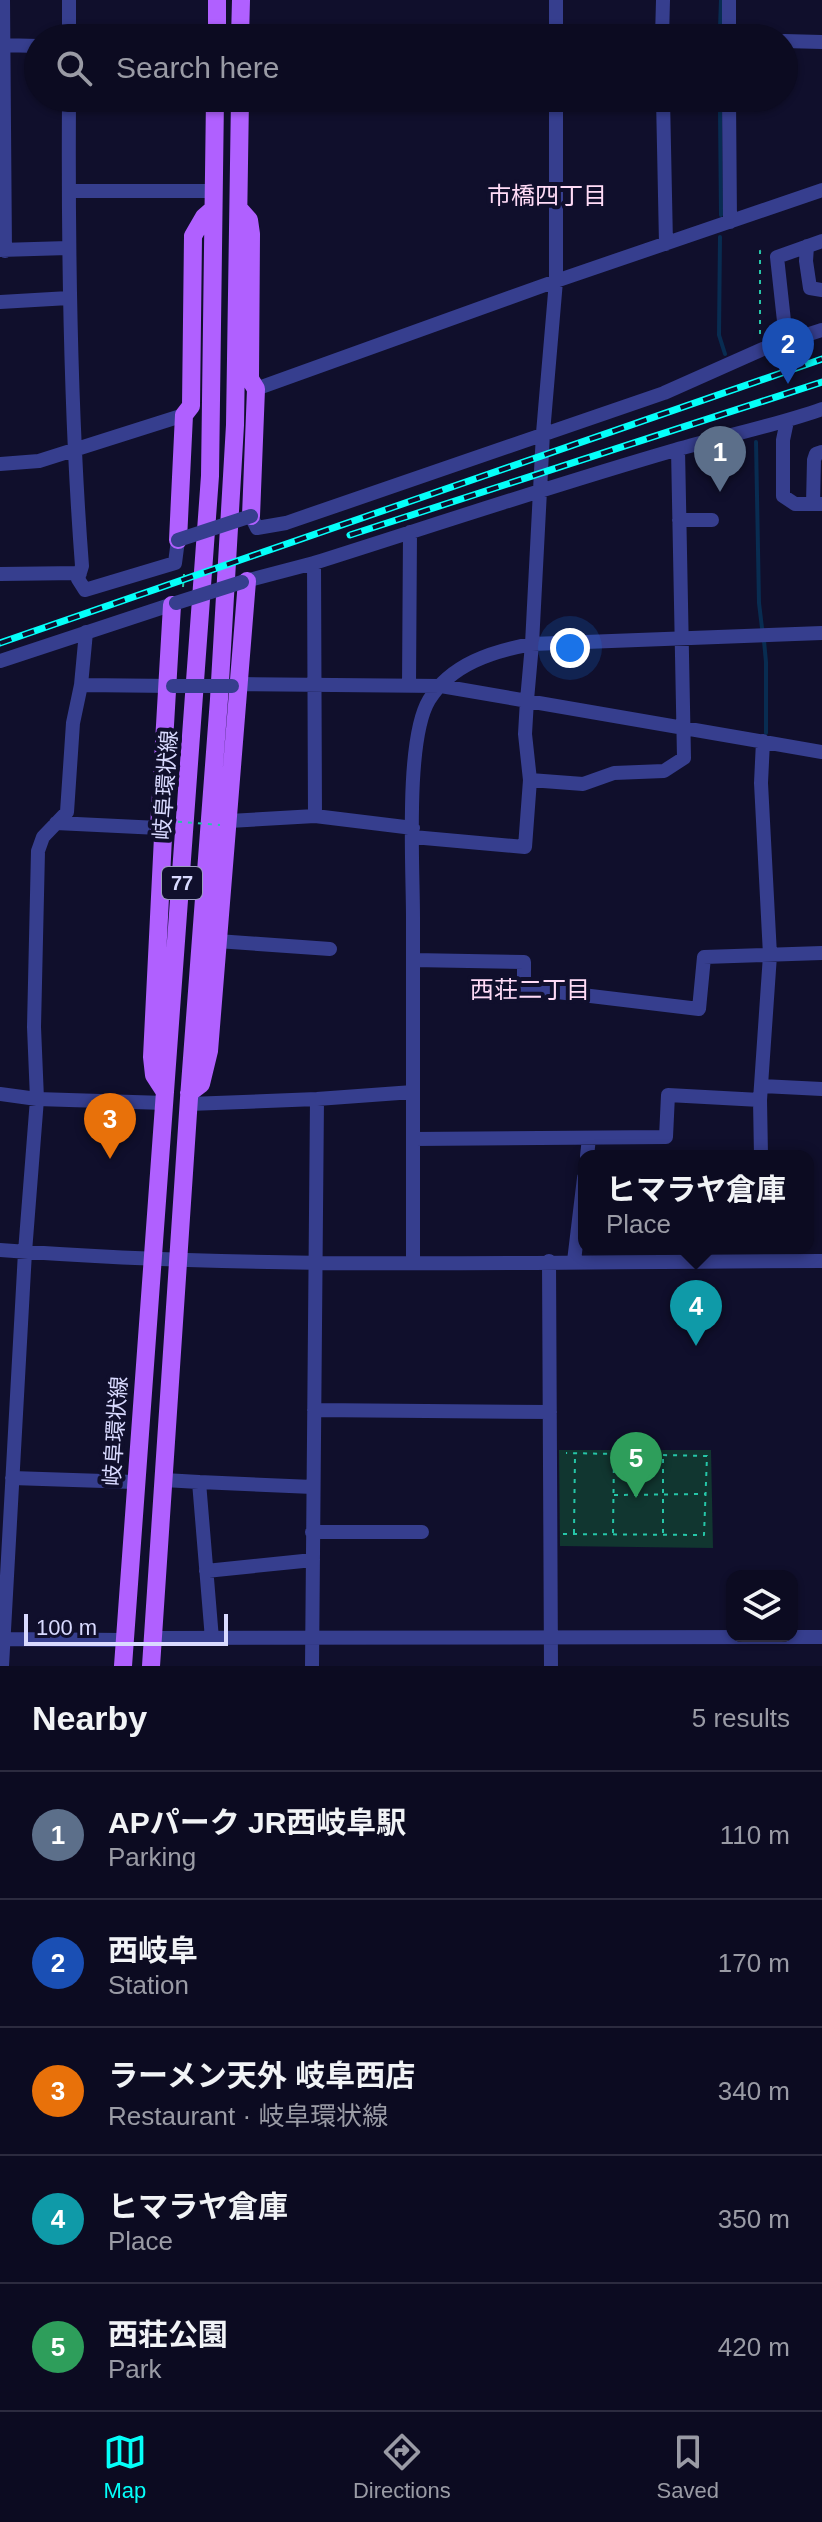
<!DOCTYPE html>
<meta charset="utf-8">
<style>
:root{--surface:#0c0b21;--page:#15142a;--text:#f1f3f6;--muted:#9a9ba5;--line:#2c2b3f;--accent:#05fff9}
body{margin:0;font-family:Arial,"Noto Sans JP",sans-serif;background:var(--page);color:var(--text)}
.controls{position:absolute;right:24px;bottom:24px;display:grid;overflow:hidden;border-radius:16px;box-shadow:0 2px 6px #0004}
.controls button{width:72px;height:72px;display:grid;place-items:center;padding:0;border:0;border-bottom:2px solid var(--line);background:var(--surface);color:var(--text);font:40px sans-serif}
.scale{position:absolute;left:24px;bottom:20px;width:204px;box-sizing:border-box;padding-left:8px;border:4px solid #d9daff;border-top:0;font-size:22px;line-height:28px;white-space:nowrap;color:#d9daff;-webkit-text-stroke:6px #100f2c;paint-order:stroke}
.you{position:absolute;left:570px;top:648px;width:28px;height:28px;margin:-20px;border:6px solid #fff;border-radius:50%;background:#1a73e8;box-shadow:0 0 0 12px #1a73e833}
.badge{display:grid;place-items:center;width:52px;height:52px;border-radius:50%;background:var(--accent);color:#fff;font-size:26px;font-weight:700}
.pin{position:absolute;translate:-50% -66px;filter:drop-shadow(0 2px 4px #0008)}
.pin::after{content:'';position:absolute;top:42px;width:28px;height:24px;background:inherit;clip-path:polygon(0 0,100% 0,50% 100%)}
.popup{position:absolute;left:578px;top:1150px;width:236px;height:104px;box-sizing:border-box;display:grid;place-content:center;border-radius:16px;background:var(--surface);filter:drop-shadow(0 2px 6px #0005);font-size:26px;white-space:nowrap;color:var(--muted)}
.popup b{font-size:30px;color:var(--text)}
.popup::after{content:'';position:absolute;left:50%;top:100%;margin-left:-16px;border:16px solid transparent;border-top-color:var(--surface)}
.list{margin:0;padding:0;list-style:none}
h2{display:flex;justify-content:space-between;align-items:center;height:104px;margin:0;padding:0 32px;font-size:34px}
h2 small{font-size:26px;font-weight:400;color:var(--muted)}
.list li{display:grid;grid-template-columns:52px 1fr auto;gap:24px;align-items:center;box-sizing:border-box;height:128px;padding:0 32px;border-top:2px solid var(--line)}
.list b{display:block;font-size:30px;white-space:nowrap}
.list p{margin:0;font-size:26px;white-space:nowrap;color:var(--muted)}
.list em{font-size:26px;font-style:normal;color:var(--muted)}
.icon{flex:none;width:44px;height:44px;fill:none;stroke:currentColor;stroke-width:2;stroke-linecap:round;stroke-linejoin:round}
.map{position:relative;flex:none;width:822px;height:1666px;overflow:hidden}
.search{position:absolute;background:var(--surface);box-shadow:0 2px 6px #0004;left:24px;right:24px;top:24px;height:88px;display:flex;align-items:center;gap:20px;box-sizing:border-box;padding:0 28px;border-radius:44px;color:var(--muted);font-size:30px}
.sheet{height:744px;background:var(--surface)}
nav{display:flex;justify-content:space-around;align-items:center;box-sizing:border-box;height:112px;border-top:2px solid var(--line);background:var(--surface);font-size:22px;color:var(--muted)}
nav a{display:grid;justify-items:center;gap:4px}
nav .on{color:var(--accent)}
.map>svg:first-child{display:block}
</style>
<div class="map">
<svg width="822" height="1666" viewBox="0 0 822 1666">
<rect width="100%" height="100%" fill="#100f2c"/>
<path fill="#113630" d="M559,1450h152l2,98 -153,-2z"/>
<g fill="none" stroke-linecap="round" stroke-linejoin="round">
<path stroke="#082c51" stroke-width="4" d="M720,28l1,-28
M720,101v-3
M720,112l1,103
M720,237l-1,98 6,19
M756,442l3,161 3,25
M764,641l2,21v71"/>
<path stroke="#26c6a8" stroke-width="2" stroke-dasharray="4 6" stroke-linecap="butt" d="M760,334v-83l6,-2
M183,587l1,-13
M614,1495l91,-1
M574,1533l1,-78
M613,1533l1,-78
M663,1533v-77
M563,1534l141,1 3,-79 -141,-3"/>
<path stroke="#363e8e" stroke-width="14" d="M3,0l2,251
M69,38v-38
M556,38v-38
M662,38l1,-38
M729,38v-38
M784,41l38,1
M0,45l38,1
M69,98c-1,156 1,312 13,468l-4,13 7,11 90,-27 3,-23
M663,98l3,146
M729,98l1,124
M69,191h143
M807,246l-1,15 4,27 12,2
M0,250l68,-2
M0,302l69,-4
M782,342l2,-21 -7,-64 45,-16
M256,389l300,-108 266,-91
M787,421l-4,19v56l12,8h27
M713,440l2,24
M0,464l39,-3 145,-46
M813,504l1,-44 2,-6 6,-2
M251,516l6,12 29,-5 378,-130 99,-44 59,-19
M679,520h33
M0,574l80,-1
M242,582l72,-19
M0,661l176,-58
M81,685l92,1
M232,686l6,-2 203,2 381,66
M409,686l1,-154
M530,780l53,4 31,-11 50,-2 20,-13 -6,-309
M315,816l-1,-253c120,-38 240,-78 361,-113 49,-14 99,-24 147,-41
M229,821l86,-5 98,12
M56,823l103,5
M413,837l112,10 5,-67 -5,-46 2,-34 5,-56 11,-211 13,-152v-183
M217,941l113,8
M413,960l111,2v26l175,21 5,-52 118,-4
M761,1086l61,3
M0,1094l37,5 128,4
M189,1104l128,-5 96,-7
M413,1139l253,-2 2,-42 92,5
M587,1156l2,-18
M761,1156l-1,-56 10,-145 -9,-172 2,-42
M0,1250c274,21 548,11 822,11
M549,1261l2,405
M574,1261l10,-83
M413,1263c0,-116 0,-231 0,-346 0,-50 -8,-177 16,-217 22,-36 64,-49 103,-56l290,-11
M314,1410l236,2
M12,1478l122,4
M164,1480l35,2 13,157
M199,1482l114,5
M312,1532h110
M206,1571l107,-11
M154,1638l668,-1
M0,1639l124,1
M2,1666l23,-414 12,-153 -3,-72 4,-176 5,-14 24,-25 6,-89 8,-38 5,-53
M312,1666l5,-567"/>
<path stroke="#b060ff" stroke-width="18" d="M217,38v-38
M240,38l1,-38
M241,211l8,9 2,14 -1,145 6,10 -5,127
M178,540l6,-125 7,-9 2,-170 11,-19 8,-7
M165,1092l-11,-17 -2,-18 11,-220 -4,-9 13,-223
M189,1093l12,-9 8,-33 38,-470
M123,1666l87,-1190 5,-378
M151,1666l38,-568 30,-399 16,-274 5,-327"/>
<defs>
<path id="rail" d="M350,535l472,-153
M0,643l822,-284"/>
</defs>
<use href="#rail" stroke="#05fff9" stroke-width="7"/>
<use href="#rail" stroke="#100f2c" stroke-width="4" stroke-dasharray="12" stroke-linecap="butt"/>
<path stroke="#26c6a8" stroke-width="2" stroke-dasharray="4 6" stroke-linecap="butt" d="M168,821l52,4"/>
<path stroke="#363e8e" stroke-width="14" d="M178,540l73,-24
M176,603l66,-21
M173,686h59"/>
</g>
<g text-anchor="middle" stroke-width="8" stroke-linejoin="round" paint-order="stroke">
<rect fill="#100f2c" stroke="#9d9dc0" stroke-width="2" x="162" y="867" width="40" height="32" rx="6"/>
<g font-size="20" font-weight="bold" fill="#d9daff">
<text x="182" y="890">77</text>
</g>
<g font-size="22" fill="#d9daff" stroke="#100f2c">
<text transform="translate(165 785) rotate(-86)" y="8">岐阜環状線</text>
<text transform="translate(115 1431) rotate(-86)" y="8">岐阜環状線</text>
</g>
<g font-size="24" fill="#ffdbf6" stroke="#100f2c">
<text x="547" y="204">市橋四丁目</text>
<text x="530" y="998">西荘二丁目</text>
</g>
</g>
</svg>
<div class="controls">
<button><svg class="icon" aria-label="layers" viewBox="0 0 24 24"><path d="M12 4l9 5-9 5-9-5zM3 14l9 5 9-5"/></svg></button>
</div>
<div class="scale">100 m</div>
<div class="you"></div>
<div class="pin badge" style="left:720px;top:492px;background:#5c6f8a">1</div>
<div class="pin badge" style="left:788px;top:384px;background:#1a4fb4">2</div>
<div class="pin badge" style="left:110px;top:1159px;background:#e8710a">3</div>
<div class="pin badge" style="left:696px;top:1346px;background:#0f9aa8">4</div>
<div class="popup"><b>ヒマラヤ倉庫</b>Place</div>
<div class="pin badge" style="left:636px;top:1498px;background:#2e9e5b">5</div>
<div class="search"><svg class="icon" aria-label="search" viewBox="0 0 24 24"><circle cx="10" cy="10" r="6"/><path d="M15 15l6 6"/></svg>Search here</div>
</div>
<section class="sheet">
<h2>Nearby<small>5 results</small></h2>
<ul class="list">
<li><span class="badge" style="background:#5c6f8a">1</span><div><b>APパーク JR西岐阜駅</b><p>Parking</p></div><em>110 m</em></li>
<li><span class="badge" style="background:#1a4fb4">2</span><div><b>西岐阜</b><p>Station</p></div><em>170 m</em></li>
<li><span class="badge" style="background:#e8710a">3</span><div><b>ラーメン天外 岐阜西店</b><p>Restaurant · 岐阜環状線</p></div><em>340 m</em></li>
<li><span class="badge" style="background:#0f9aa8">4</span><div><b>ヒマラヤ倉庫</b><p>Place</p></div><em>350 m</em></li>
<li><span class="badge" style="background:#2e9e5b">5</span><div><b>西荘公園</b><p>Park</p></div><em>420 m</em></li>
</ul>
</section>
<nav>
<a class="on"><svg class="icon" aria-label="map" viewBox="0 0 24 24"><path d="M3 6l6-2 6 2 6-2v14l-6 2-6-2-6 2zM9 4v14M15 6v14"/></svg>Map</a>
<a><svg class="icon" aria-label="directions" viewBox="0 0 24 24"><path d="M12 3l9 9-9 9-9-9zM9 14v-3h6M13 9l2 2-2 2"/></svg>Directions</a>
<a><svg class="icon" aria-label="saved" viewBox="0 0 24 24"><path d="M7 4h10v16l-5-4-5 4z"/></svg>Saved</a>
</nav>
